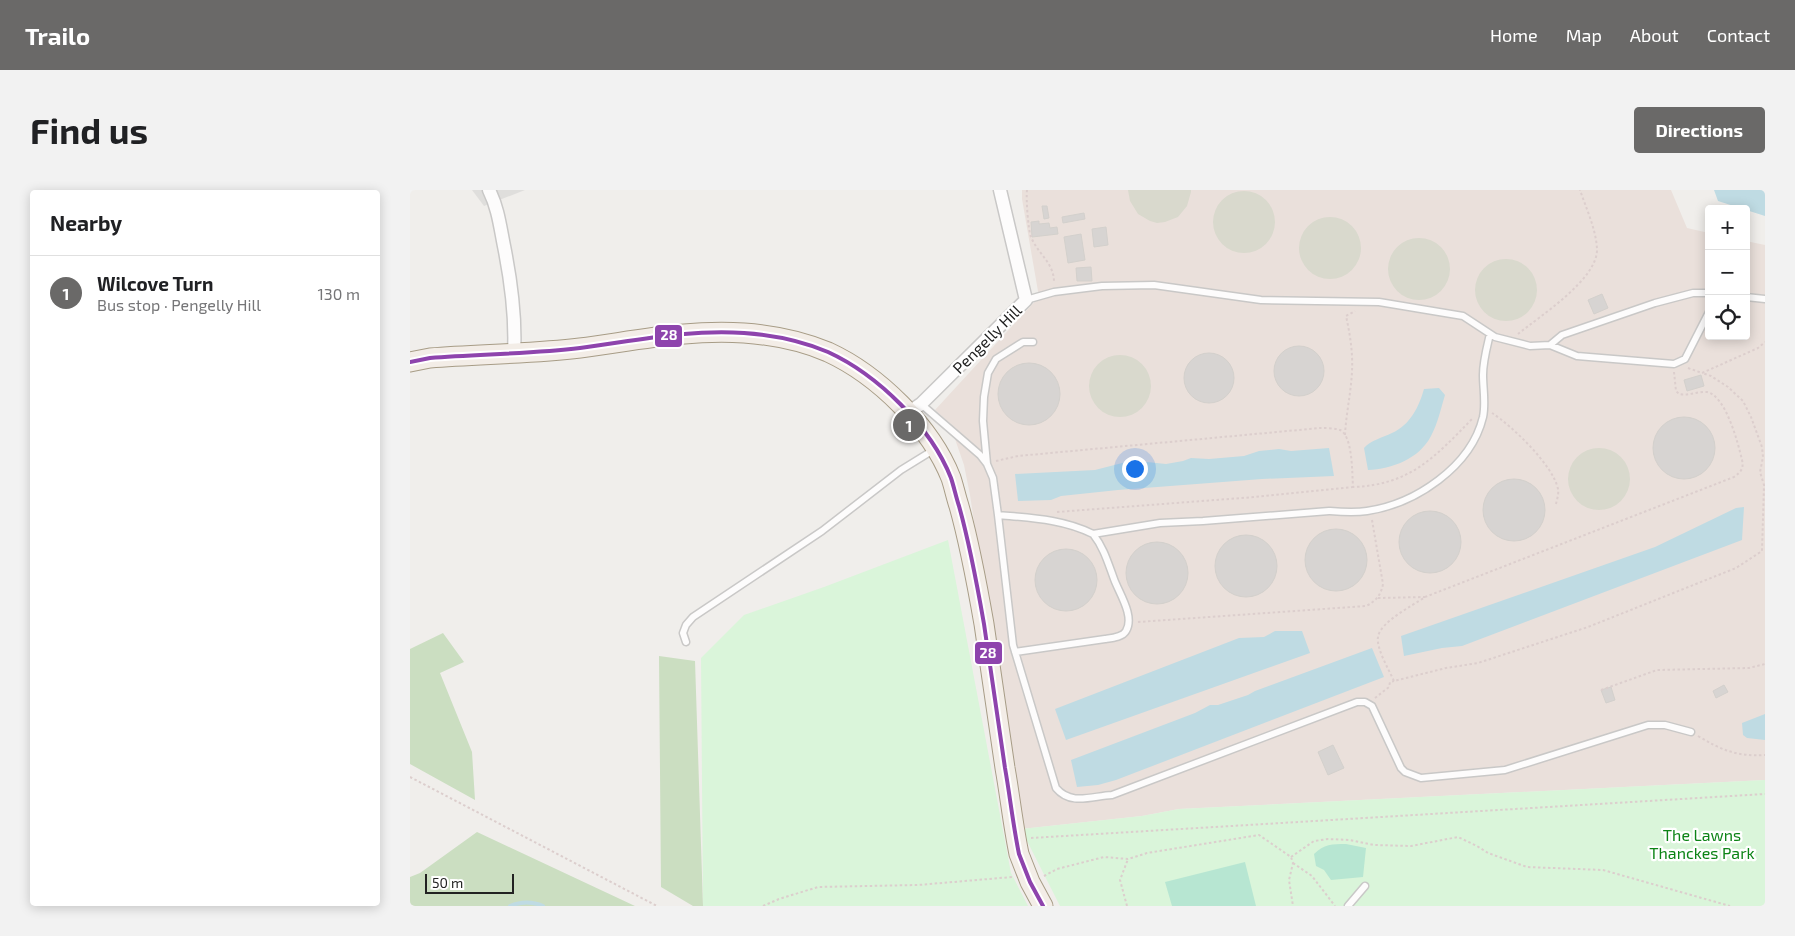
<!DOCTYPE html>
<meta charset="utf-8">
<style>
:root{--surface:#fff;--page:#f2f2f2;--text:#202124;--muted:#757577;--line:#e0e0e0;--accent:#6a6968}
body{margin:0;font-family:"Exo 2",sans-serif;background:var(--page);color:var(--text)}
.controls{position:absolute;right:15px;top:15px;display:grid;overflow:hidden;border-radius:5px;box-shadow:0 2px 12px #0003}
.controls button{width:45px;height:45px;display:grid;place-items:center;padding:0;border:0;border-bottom:1px solid var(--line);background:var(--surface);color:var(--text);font:25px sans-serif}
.scale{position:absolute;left:15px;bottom:12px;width:89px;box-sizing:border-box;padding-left:5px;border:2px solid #222;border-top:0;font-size:14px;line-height:18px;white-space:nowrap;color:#222;-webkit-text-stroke:4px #fff;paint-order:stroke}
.you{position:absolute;left:724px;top:278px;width:18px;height:18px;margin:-12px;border:4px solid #fff;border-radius:50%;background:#1a73e8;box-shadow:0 0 0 8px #1a73e833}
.badge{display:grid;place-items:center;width:32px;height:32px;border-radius:50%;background:var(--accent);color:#fff;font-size:16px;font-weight:700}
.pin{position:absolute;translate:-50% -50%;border:2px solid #fff;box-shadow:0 1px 5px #0006}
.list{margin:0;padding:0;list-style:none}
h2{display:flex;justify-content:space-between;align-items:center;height:65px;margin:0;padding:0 20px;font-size:21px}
h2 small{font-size:16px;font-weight:400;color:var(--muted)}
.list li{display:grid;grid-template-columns:32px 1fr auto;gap:15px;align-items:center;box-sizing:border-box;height:75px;padding:0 20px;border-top:1px solid var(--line)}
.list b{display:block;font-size:19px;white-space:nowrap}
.list p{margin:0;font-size:16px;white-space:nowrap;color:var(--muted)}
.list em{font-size:16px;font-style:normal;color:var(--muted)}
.icon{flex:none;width:28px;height:28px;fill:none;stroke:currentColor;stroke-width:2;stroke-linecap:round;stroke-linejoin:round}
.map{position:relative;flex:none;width:1355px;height:716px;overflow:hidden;border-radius:5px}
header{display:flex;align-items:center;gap:30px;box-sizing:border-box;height:70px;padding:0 25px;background:var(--accent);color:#fff}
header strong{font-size:24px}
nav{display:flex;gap:28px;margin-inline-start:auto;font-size:18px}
.intro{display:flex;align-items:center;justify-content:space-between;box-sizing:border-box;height:120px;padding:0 30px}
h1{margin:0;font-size:35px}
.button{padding:12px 22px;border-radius:5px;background:var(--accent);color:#fff;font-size:18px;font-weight:700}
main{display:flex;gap:30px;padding:0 30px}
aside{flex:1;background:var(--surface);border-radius:5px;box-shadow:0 2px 12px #0003}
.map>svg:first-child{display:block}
</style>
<header>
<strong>Trailo</strong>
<nav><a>Home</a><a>Map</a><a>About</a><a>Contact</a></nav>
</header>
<div class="intro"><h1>Find us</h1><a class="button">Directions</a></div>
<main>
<aside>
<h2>Nearby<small></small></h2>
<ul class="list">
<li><span class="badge">1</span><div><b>Wilcove Turn</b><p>Bus stop · Pengelly Hill</p></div><em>130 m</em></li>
</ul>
</aside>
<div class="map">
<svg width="1355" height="716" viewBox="0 0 1355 716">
<rect width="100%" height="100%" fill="#f0eeeb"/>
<path fill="#dfdedc" d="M62,0h53l-41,16z"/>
<path fill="#eae0db" d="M612,0h649l16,38 22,5v103h37v-95l19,4v535l-586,29 -37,7 -121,13 -51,-334 -6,-30 -9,-26 6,-6 -26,-23 104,-113 -17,-98z"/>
<path fill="#d9d9cd" d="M718,0h63v2l-4,14 -9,11 -13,5 -8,1 -7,-2 -12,-7 -8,-13z
M803 32a31 31 0 1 1 62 0a31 31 0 1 1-62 0Z
M889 58a31 31 0 1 1 62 0a31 31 0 1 1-62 0Z
M978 79a31 31 0 1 1 62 0a31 31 0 1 1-62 0Z
M1065 100a31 31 0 1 1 62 0a31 31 0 1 1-62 0Z
M679 196a31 31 0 1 1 62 0a31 31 0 1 1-62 0Z
M1158 289a31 31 0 1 1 62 0a31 31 0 1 1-62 0Z"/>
<path fill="#cbdec1" d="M33,443l21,29 -24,11 32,79 3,48 -65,-36v-115z
M249,466l36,5 8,245h-10l-32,-19z
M67,642l158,74h-225v-29l10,-4z"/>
<path fill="#daf5da" d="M538,350l63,333 17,33h-325l-2,-248 43,-43 80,-28z
M1355,590v126h-705l-39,-77 121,-13 37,-7z"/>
<path fill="#b7e6d2" d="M936,654l20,4 -3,29 -32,3 -7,-10 -8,-4 -2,-12c10,-10 18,-10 32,-10z
M835,672l11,44h-84l-7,-24z"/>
<path fill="#bfdbe3" d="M1304,0h51v26l-47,-15z
M1029,198l6,7c-4,13 -7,28 -14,41 -12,23 -39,33 -63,34l-4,-22c7,-8 18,-10 28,-15 18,-8 27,-26 32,-44z
M919,258l5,28 -72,3 -144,11 -57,6 -10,4 -33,1 -3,-27 80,-4 31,-8 12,2 9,-2 19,2 17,-3 8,-3 18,1 35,-3 15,-5 20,-2 12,2z
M1334,317l-2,33 -280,106 -20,2 -38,8 -3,-20 254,-89 81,-39z
M865,441h27l8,22 -244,87 -11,-31 184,-71 25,-1z
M962,458l12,29 -268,103 -18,5 -21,2 -6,-27 124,-47 15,-8h8l30,-10 7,-4z
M1355,524v26l-18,-2 -4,-3 -1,-12z"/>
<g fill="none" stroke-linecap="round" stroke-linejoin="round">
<path stroke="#bfdbe3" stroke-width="4" d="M100,716c12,-5 22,-5 33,0"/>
</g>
<path fill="#d7d4d2" stroke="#d3d0cc" d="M632,16h5l2,12 -5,1z
M674,23l1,6 -22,4 -1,-6z
M629,31v3l10,-1 1,5 7,-1 1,7 -26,3 -1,-15z
M696,37l2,18 -14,2 -2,-18z
M671,44l4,26 -17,3 -4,-26z
M681,77l1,14h-15l-1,-13z
M1192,104l6,14 -14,6 -6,-14z
M864 181a25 25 0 1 1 50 0a25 25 0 1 1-50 0Z
M774 188a25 25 0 1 1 50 0a25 25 0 1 1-50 0Z
M588 204a31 31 0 1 1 62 0a31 31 0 1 1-62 0Z
M1291,185l3,11 -17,5 -3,-11z
M1243 258a31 31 0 1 1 62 0a31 31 0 1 1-62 0Z
M1073 320a31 31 0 1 1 62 0a31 31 0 1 1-62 0Z
M989 352a31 31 0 1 1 62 0a31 31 0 1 1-62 0Z
M895 370a31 31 0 1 1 62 0a31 31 0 1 1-62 0Z
M805 376a31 31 0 1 1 62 0a31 31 0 1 1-62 0Z
M716 383a31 31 0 1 1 62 0a31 31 0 1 1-62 0Z
M625 390a31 31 0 1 1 62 0a31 31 0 1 1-62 0Z
M1314,495l4,7 -12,6 -3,-7z
M1201,497l4,13 -9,3 -5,-13z
M923,555l11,23 -16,7 -10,-23z"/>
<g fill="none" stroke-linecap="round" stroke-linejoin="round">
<defs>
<path id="lane" d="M1336,107l19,2
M616,110l28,-8 48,-6 52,-1 107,15 118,2 84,14 32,21 35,9 20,-1 27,11 97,8 11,-5 24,-47
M623,152h-10l-27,17 -8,14 -4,24 -1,24 4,43 6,14 5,37 15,130 43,143c15,18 36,8 56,7l245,-93h8l7,4 29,62 4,4 16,6 84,-8 143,-45h17l26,7
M1140,155l12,-10 93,-32 38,-10h16
M511,214l59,51 7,9
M588,325c33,3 65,4 95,19
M276,452l-3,-9 3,-8 7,-8 129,-86 79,-61 34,-21
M605,462l90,-13c7,-1 18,-2 21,-8 9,-15 -7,-38 -12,-52 -6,-16 -10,-31 -21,-45l67,-11 43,-2 126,-10c13,1 25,2 38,0 48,-7 104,-44 116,-94 3,-14 0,-28 0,-42 0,-14 4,-28 7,-41
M938,716l17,-20"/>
<path id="street" d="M79,0c9,18 11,36 15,56 7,35 12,71 10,107
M498,223l13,-9 105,-104 -26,-110"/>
<path id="primary" d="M0,172l20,-4c50,-4 101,-4 150,-10 54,-7 109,-19 164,-15 28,2 58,8 84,19 50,23 103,75 123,126 3,9 5,19 8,28 11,39 18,78 25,118 7,48 14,96 21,144 5,28 8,57 14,86l11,28 13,24"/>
</defs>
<use href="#lane" stroke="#c9c8c7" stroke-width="9"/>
<use href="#street" stroke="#c9c8c7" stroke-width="15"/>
<use href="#primary" stroke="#a79c86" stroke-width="21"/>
<path stroke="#dccecd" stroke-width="2" stroke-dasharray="2.5 2.5" stroke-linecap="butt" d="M617,0c-1,9 1,39 4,47 7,17 23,26 23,45
M1108,144c22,-18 80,-55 79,-85 -1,-20 -11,-41 -17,-59
M1278,178l14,5
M1264,182l2,19 3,3c10,2 19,-3 28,-2 19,4 31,51 35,68 2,8 -1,12 -8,17l-309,120c-13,9 -45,25 -47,40 -2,11 11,33 16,44l52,-13 32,-5 110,-36 148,-59 26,-17 2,-66 -4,-13 3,-15 -1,-10 -11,-30 -8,-16 -15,-14 -17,-11 -9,-3 56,-25 7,-6
M1082,223c20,13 61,52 66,76 1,5 -1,10 -2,15
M935,245c1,-21 6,-42 7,-64 1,-18 -2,-37 -6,-55l9,-5
M586,271l22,-5 302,-28c6,0 14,0 20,2 13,6 12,44 13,57 57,-2 82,-30 119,-68
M647,322l198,-15 98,-10
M968,408l47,-1
M728,432l228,-16c10,-5 15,-11 17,-22l-11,-64
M1191,500l56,-20 92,-2 16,-4
M965,508l14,-11 1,-5 4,-1
M1288,546c23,14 40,21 67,19
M0,587l247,129
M621,648l734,-44
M881,667l23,-16 14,-2 22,1 24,5 37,1 47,-9 19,9 11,7 39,14 76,3 127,36
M883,673l19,13 23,30
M634,686l13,-7 47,-12 24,2 19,-6 112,-18 32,22 2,6 -4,17 4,26
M353,716l16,-7 39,-12 100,-2 94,-8
M717,716l-7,-26 8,-21"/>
<use href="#lane" stroke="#fdfcfc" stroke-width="6"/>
<use href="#street" stroke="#fdfcfc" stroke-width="12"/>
<use href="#primary" stroke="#f3ede7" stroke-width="19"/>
<defs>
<path id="bus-1" d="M0,172l20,-4c50,-4 101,-4 150,-10 54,-7 109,-19 164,-15 28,2 58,8 84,19 50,23 103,75 123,126 3,9 5,19 8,28 11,39 18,78 25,118 7,48 14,96 21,144 5,28 8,57 14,86l11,28 13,24"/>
</defs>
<use href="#bus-1" stroke="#fff" stroke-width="8"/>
<use href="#bus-1" stroke="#8e44ad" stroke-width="4"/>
</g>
<g text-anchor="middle" stroke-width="4.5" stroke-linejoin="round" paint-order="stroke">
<g font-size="16" fill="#222" stroke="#fff">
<text transform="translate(577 149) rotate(-45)" y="6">Pengelly Hill</text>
</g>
<g font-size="16" fill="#0c8416" stroke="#fff">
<text x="1292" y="651">The Lawns<tspan x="1292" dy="18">Thanckes Park</tspan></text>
</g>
</g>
<g stroke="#fff" stroke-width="2">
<rect x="244" y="134" width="29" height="24" rx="5" fill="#8e44ad"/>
<rect x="564" y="451" width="29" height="24" rx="5" fill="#8e44ad"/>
</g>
<g font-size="14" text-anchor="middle" font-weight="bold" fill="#fff">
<text x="259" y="150">28</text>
<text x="578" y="468">28</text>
</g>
</svg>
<div class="controls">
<button>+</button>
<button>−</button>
<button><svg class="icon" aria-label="locate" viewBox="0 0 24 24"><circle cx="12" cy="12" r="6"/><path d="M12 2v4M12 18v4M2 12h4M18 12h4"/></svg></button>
</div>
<div class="scale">50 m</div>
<div class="you"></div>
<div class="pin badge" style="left:499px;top:235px">1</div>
</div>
</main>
